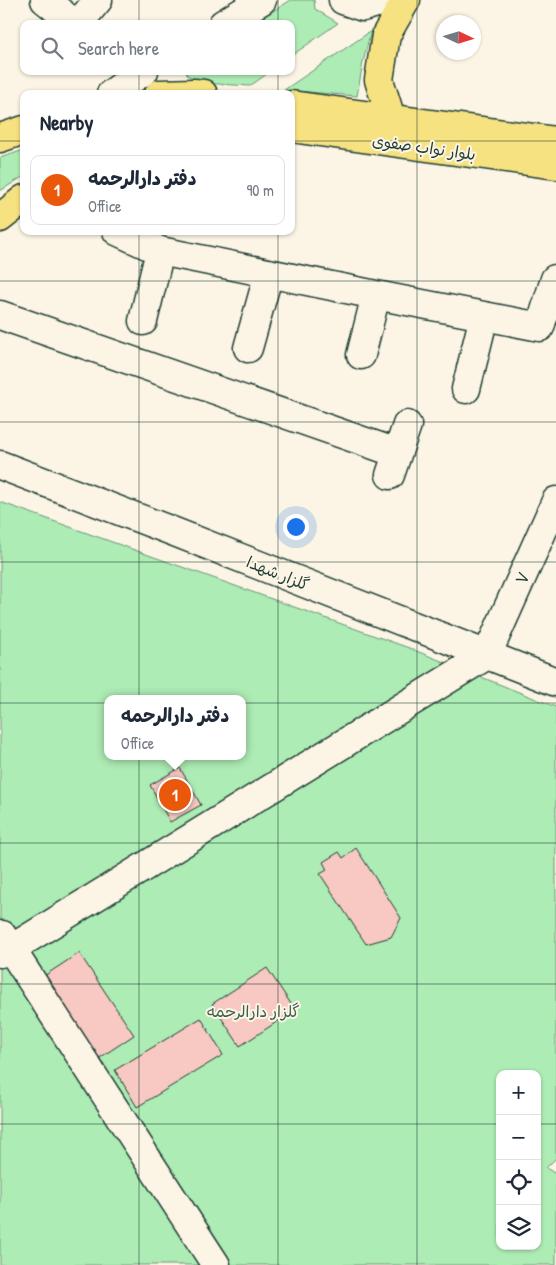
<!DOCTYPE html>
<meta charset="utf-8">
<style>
:root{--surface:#fff;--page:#f6f6f7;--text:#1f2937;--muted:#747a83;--line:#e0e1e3;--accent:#ea580c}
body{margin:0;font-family:"Patrick Hand","Playpen Sans Arabic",sans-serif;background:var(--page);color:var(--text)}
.controls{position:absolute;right:15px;bottom:15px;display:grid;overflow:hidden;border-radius:10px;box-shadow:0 1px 4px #0004}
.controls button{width:45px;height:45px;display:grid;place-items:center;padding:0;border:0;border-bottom:1px solid var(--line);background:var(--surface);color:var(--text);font:25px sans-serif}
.compass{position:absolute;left:436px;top:15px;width:45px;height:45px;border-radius:50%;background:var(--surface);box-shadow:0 1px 4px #0004;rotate:94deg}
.you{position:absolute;left:295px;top:526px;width:18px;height:18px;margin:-12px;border:4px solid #fff;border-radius:50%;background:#1a73e8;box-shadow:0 0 0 8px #1a73e833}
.badge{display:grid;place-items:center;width:32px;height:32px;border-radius:50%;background:var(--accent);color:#fff;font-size:16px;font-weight:700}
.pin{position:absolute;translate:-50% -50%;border:2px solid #fff;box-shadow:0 1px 5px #0006}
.popup{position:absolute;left:104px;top:695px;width:142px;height:65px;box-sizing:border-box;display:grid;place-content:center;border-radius:10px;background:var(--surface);filter:drop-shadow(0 1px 4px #0005);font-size:16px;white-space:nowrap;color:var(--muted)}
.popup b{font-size:19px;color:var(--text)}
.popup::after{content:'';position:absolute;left:50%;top:100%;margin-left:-10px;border:10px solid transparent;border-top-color:var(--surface)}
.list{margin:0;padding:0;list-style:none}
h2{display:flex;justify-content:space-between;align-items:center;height:65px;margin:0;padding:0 20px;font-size:21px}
h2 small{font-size:16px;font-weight:400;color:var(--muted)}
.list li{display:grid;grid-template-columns:32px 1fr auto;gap:15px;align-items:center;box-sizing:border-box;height:70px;margin:0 10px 10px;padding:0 10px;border:1px solid var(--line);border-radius:10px}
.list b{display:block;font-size:19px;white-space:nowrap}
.list p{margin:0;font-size:16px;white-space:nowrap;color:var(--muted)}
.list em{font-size:16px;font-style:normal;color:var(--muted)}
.icon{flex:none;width:28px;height:28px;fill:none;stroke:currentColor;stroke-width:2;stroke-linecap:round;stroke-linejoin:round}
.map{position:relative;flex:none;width:556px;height:1265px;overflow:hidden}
.search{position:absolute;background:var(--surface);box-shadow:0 1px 4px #0004;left:20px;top:20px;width:275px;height:55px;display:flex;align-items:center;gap:12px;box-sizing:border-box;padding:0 18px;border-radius:10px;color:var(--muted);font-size:19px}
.panel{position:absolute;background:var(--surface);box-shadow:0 1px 4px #0004;left:20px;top:90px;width:275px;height:145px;border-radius:10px}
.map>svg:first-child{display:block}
</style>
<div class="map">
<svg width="556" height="1265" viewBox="0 0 556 1265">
<rect width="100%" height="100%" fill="#fcf5e5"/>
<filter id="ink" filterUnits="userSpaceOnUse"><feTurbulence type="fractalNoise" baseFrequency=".02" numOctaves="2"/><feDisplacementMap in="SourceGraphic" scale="10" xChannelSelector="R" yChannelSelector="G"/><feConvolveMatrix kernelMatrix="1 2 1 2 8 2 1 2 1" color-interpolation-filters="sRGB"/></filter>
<g filter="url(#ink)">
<path fill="#adecb4" stroke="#669474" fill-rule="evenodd" d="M291,0h23l1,9 23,14 -47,33v-32h-39z
M371,31l-8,31 -6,34 -73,-6z
M186,71h85l-21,15 -48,-3 -15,-8z
M24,150v26l-24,15v-33z
M0,502l409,146 147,59v451l-10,10 10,6v91h-556zM108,699h134v57h-134zM500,1074h37v172h-37z"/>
<path fill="#f8c8c2" stroke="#1f3d34" d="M180,768l21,37 -31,17 -20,-37z
M356,848l45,70 -10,19 -25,7 -46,-70 7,-4 -4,-8 16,-10 4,6z
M79,953l55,82 -36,24 -54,-83z
M267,968l28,42 -55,36 -28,-42z
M201,1018l22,37 -86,52 -22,-37z"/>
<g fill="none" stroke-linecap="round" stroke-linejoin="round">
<defs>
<path id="minor" d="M45,0l30,24
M343,0l20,7 23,-7
M78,24l20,-24
M223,24l39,-24
M111,94l15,-11 18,-12
M117,231l43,20 216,44 164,32 15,-48 1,1
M0,315l397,138
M143,321l17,-70
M248,348l21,-75
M361,355l15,-60
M466,389l18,-73
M0,465l172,66 384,151
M390,475l17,-50
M2,935l214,330
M0,953l11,-4 476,-294 69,-154"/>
<path id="major" d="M159,94l35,-1 9,1
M291,105l265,36
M391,118l-12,-38 7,-45 20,-35
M291,128l265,37
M0,138l24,-8
M0,218l24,-19"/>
</defs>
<use href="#minor" stroke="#1f3d34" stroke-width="31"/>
<use href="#major" stroke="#1f3d34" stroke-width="31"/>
<use href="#minor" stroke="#fcf5e5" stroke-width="28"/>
<use href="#major" stroke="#f7e281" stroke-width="28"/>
</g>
</g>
<path fill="none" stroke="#1f3d34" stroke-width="1" stroke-opacity="0.55" d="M139,0v24M278,0v24M417,0v1265M139,71v23M278,71v23M0,141h24M291,141h265M139,231v1034M278,231v1034M0,281h556M0,422h556M0,562h556M0,703h556M0,843h556M0,984h556M0,1124h500M537,1124h19"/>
<g text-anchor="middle" stroke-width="4" stroke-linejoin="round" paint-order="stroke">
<g font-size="16" fill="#1f3d34" stroke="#fcf5e5">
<text transform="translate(424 147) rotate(8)" y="6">بلوار نواب صفوی</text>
<text transform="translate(278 573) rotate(22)" y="6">گلزار شهدا</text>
<text transform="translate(522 578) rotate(-66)" y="6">۷</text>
</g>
<g font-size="16" fill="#3b604e" stroke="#fcf5e5">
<text x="253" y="1017">گلزار دارالرحمه</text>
</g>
</g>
</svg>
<div class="controls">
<button>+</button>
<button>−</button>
<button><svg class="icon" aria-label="locate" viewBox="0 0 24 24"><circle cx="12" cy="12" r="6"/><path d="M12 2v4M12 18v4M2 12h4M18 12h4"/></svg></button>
<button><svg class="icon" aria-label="layers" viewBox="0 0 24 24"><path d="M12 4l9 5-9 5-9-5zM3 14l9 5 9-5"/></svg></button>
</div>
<svg class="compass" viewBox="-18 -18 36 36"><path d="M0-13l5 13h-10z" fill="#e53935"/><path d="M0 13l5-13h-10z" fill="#747a83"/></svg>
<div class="you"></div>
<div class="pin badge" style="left:175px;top:795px">1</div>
<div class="popup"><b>دفتر دارالرحمه</b>Office</div>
<div class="search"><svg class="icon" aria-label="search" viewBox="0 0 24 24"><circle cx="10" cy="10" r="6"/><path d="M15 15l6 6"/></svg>Search here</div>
<section class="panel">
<h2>Nearby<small></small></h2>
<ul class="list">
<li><span class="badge">1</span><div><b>دفتر دارالرحمه</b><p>Office</p></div><em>90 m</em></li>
</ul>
</section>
</div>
